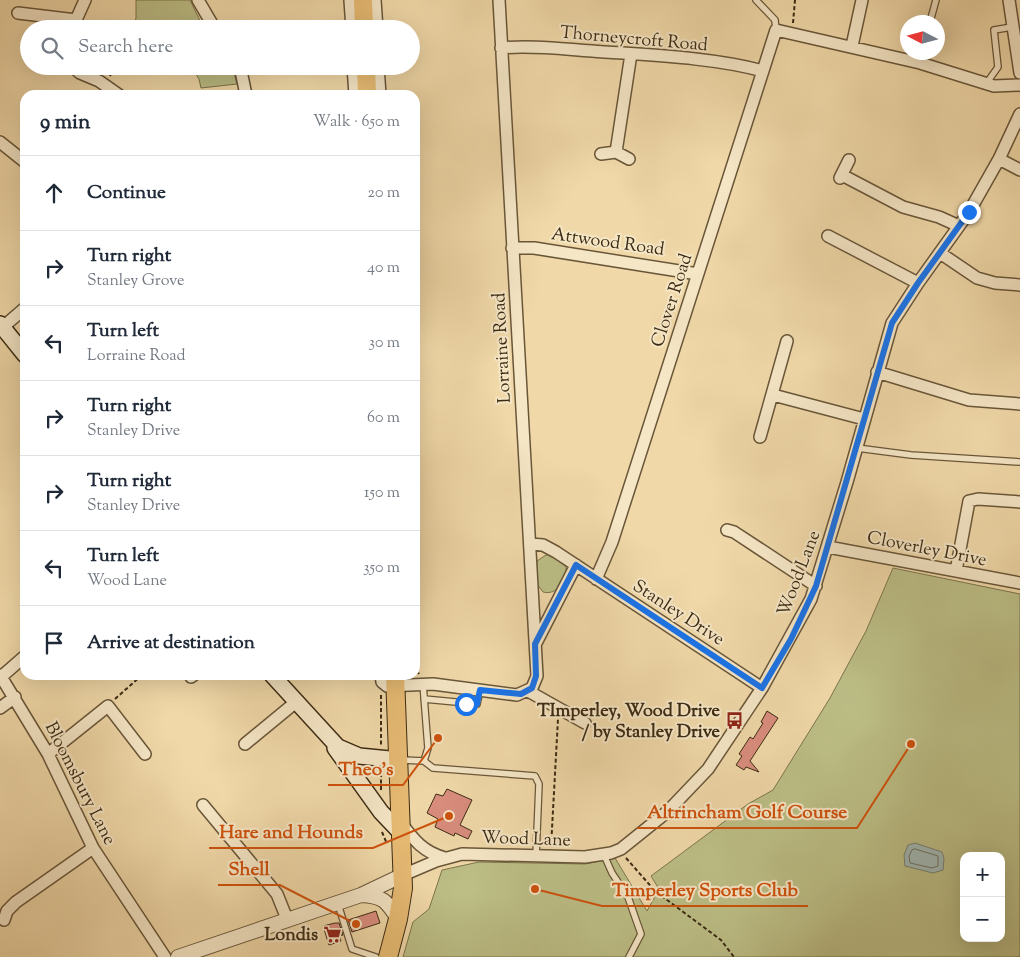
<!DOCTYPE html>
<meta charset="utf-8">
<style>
:root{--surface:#fff;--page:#f6f6f7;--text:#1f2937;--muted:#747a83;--line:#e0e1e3}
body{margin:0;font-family:"Sorts Mill Goudy",serif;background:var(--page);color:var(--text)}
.controls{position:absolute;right:15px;bottom:15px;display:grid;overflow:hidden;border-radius:10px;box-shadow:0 5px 20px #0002}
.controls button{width:45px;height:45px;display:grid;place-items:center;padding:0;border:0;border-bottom:1px solid var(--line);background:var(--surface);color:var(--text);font:25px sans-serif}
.compass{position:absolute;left:900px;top:15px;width:45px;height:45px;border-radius:50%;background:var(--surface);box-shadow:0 5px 20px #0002;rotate:276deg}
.stop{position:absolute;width:15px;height:15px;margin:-11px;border:4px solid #1a73e8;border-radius:50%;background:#fff}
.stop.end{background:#1a73e8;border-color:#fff;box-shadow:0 1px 5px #0008}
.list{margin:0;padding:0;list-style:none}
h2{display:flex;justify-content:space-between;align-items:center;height:65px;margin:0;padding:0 20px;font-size:21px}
h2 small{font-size:16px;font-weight:400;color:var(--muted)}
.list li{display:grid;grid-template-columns:32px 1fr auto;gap:15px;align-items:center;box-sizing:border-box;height:75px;padding:0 20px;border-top:1px solid var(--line)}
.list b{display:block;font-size:19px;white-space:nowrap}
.list p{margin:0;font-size:16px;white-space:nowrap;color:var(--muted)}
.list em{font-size:16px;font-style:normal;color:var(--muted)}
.icon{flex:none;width:28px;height:28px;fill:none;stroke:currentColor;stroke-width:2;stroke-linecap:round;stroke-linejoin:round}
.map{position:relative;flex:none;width:1020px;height:957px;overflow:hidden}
.search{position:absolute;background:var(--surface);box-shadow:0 5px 20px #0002;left:20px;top:20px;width:400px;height:55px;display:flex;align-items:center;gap:12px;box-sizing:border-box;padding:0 18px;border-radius:28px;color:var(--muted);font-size:19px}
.panel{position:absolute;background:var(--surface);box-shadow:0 5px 20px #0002;left:20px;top:90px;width:400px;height:590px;border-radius:15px}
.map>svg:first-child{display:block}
</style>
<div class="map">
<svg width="1020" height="957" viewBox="0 0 1020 957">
<rect width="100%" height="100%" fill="#f0d8a8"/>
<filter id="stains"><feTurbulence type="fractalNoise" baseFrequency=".004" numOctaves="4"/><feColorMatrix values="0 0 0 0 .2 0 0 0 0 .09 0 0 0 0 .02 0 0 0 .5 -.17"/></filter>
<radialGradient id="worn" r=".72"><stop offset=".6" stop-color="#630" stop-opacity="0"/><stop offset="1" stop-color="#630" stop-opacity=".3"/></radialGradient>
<path fill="#bcbe86" stroke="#7c744d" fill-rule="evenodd" d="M136,0h54l14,29h-71l3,-11z
M191,66h41l5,18 -36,4 -2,-9z
M546,555h7l13,12c1,13 -9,29 -23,25l-6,-8v-23z
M893,568l127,26v363h-617l10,-35 16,-13 13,-39 37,-8 106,2 30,-6 32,53 12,-22 -8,-13 97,-72 25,-14 57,-92 36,-67zM964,856h37v82h-37z"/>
<path fill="#9fb7b3" stroke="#777f73" d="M915,843l27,9 2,6 -1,12 -10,3 -28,-7 -1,-11 4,-10z"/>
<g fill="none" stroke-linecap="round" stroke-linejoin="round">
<path stroke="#6e7164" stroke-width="1" d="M915,849l23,7v10l-6,2 -22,-5 -1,-7 3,-6z"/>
</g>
<path fill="#da8d7e" stroke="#3c2b14" d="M767,711l11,7 -28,43 9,11 -13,-5 -2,3 -8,-5 6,-9 -3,-2 11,-17 3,2 10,-16 -2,-1z
M447,789l25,11 -12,25 12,6 -4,8 -13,-6 -1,3 -19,-9 3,-8 -11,-6 9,-19 7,2z
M376,911l4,12 -28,9 -4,-12z
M335,923h4l4,12 -4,1 2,5 -12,4 -6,-19z"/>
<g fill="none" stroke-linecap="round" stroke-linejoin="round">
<defs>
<path id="service" d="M756,0l19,20 1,10
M930,22l6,-22
M920,63l3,-11
M986,84l12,-17 -4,-37 18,-3
M857,448l54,7 109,7
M424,699l53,5 3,-14
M402,760l22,1 4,-13 -5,-64
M424,761l9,7 102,8 4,8 -3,72
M604,855l8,18 16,24 13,37 -12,23
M338,904l14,45 24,8"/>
<path id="minor" d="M198,0l17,29
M350,0l2,29
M375,0l2,29
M1009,0l11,73
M18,13l58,7
M75,29l1,-9 9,-20
M852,46l10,-46
M501,48c30,-3 61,1 91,3 53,4 121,6 171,20
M72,66l8,7 19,8 20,14
M240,66l6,29
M353,66l2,29
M378,66l2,29
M0,142l25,20
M616,152l15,-98
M601,154l15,-2 13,7
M999,159l21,11
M842,175l61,32 36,10 20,9
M840,178l9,-18
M828,236l90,47
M512,248h22l164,26
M940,253l37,25 18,5 25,2
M3,327l22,-19
M877,372l92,28 51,4
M773,395l91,24
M760,437l27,-96
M727,530l7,2 82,54
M530,544l13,1 13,7 206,136
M828,547l192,36
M956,571l13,-70 9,-2 42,3
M596,579l16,-37 164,-512 144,33 74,23 26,-1
M536,643l40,-78
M0,675l48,79 45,94 72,109
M381,675l1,7 5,4 46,-2 84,11 15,-7 5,-12 -38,-676
M1,677l24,-21
M191,677l3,-2
M528,691l57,32
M0,708l15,-11
M245,744l51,-42
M48,754l60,-48 37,48
M203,805l74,89 10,25
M401,823c13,17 22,29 44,35
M403,875l33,-14 26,-7 123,3 26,-4 10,-4 46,-37 41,-43 54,-81 49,-89 36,-117 45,-159 26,-40 51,-71 30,-53 21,-45
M4,920l3,-9 9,-9 77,-54"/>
<path id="tertiary" d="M361,895c22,1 26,6 37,24
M178,957l183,-62 42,-20"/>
<path id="secondary" d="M0,324l25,31
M272,675l66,72 21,9 41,4
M335,748l46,64 20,21"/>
<path id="trunk" d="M363,0l1,29
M366,66l1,29
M388,957l10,-38 5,-31 -8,-213"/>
</defs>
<use href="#service" stroke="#695639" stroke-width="8"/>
<use href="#minor" stroke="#695639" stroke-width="14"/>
<use href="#tertiary" stroke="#695639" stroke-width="16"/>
<use href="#secondary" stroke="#3c2b14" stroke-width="18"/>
<use href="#trunk" stroke="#3c2b14" stroke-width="20"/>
<path stroke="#3c2b14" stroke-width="2" stroke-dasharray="4 2.5" stroke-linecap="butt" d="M793,23l2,-23
M144,29l19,-7 28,2 7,-2
M110,76l5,-10
M415,667l4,7
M381,695v50
M115,699l27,-24
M381,790v-20
M382,832l5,12
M551,847l7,-128
M626,858l29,33 66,49 13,17"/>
<use href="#service" stroke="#f5e6c6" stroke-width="5.5"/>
<use href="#minor" stroke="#f5e6c6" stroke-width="11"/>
<use href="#tertiary" stroke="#f5e6c6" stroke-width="14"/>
<use href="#secondary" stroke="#f5e6c6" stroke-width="15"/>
<use href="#trunk" stroke="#e8bc74" stroke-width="18"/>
</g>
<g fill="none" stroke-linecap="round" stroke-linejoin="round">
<path stroke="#1a73e8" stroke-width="6" d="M466,704h11l3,-14 41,4 11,-6 4,-12 -1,-32 41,-79 186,123 29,-49 25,-53 76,-263 26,-40 51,-71"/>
</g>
<defs>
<symbol id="bus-bare" viewBox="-9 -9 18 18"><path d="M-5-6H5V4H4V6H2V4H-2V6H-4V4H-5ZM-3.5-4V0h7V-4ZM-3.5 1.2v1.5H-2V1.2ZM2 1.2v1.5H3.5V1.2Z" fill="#8f2418" stroke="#f5e6c6" stroke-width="2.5" paint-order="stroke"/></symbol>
<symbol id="supermarket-bare" viewBox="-9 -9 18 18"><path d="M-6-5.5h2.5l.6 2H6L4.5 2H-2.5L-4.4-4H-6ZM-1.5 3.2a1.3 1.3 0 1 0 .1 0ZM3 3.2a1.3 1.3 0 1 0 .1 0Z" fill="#8f2418" stroke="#f5e6c6" stroke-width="2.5" paint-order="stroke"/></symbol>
</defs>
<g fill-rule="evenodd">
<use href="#bus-bare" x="722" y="708" width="25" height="25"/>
<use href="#supermarket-bare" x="320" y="922" width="25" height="25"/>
</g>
<g text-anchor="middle" stroke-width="4" stroke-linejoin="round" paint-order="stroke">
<g font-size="18" fill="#3c2b14" stroke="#f5e6c6">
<text transform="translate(634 38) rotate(5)" y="6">Thorneycroft Road</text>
<text transform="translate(608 241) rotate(8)" y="6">Attwood Road</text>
<text transform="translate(671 300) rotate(-72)" y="6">Clover Road</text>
<text transform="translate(501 348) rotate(-93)" y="6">Lorraine Road</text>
<text transform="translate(927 548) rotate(11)" y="6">Cloverley Drive</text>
<text transform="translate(798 573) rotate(-69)" y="6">Wood Lane</text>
<text transform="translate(679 612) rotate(33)" y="6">Stanley Drive</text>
<text transform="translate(81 783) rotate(63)" y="6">Bloomsbury Lane</text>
<text transform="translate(526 838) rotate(2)" y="6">Wood Lane</text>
</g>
<g font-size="18" font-weight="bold" fill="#3c2b14" stroke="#f5e6c6" text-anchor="end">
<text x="720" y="716">TImperley, Wood Drive<tspan x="720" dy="21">/ by Stanley Drive</tspan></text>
<text x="318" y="940">Londis</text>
</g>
</g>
<path fill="none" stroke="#ce520d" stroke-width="2" d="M438 738L403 785H328M911 744L857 828H637M449 816L373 848H209M356 924L280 885H218M535 889L602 906H808"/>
<g fill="#ce520d" stroke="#f5e6c6" stroke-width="2">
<circle cx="438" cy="738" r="5"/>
<circle cx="911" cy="744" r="5"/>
<circle cx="449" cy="816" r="5"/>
<circle cx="356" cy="924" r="5"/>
<circle cx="535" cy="889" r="5"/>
</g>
<g font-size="19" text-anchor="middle" font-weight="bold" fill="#ce520d" stroke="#f5e6c6" stroke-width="4" stroke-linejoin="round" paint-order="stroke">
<text x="366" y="775">Theo's</text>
<text x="747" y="818">Altrincham Golf Course</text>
<text x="291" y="838">Hare and Hounds</text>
<text x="249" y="875">Shell</text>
<text x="705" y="896">Timperley Sports Club</text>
</g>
<rect width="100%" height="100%" filter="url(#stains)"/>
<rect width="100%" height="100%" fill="url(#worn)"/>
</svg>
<div class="controls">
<button>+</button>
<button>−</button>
</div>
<svg class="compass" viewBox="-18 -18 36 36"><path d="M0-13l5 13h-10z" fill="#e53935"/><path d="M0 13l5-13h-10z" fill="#747a83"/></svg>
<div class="stop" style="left:466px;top:704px"></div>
<div class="stop end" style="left:969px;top:212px"></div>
<div class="search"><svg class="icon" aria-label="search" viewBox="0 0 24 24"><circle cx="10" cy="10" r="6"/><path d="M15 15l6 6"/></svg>Search here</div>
<section class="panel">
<h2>9 min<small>Walk · 650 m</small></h2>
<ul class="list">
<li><svg class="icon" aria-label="ahead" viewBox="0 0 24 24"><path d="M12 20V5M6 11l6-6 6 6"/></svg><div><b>Continue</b></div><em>20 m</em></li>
<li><svg class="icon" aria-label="right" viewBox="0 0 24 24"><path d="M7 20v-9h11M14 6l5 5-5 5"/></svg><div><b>Turn right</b><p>Stanley Grove</p></div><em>40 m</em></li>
<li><svg class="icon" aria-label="left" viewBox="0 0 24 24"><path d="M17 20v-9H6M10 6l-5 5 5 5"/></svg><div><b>Turn left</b><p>Lorraine Road</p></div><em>30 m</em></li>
<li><svg class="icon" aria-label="right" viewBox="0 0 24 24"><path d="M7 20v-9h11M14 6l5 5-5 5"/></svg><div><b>Turn right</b><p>Stanley Drive</p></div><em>60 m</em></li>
<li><svg class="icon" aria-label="right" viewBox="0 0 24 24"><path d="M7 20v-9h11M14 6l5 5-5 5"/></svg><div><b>Turn right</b><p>Stanley Drive</p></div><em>150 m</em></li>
<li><svg class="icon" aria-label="left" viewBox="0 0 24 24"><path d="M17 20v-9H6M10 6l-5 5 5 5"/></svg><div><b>Turn left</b><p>Wood Lane</p></div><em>350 m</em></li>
<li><svg class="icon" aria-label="arrive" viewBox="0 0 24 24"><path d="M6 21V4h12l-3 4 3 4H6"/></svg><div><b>Arrive at destination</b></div></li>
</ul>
</section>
</div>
